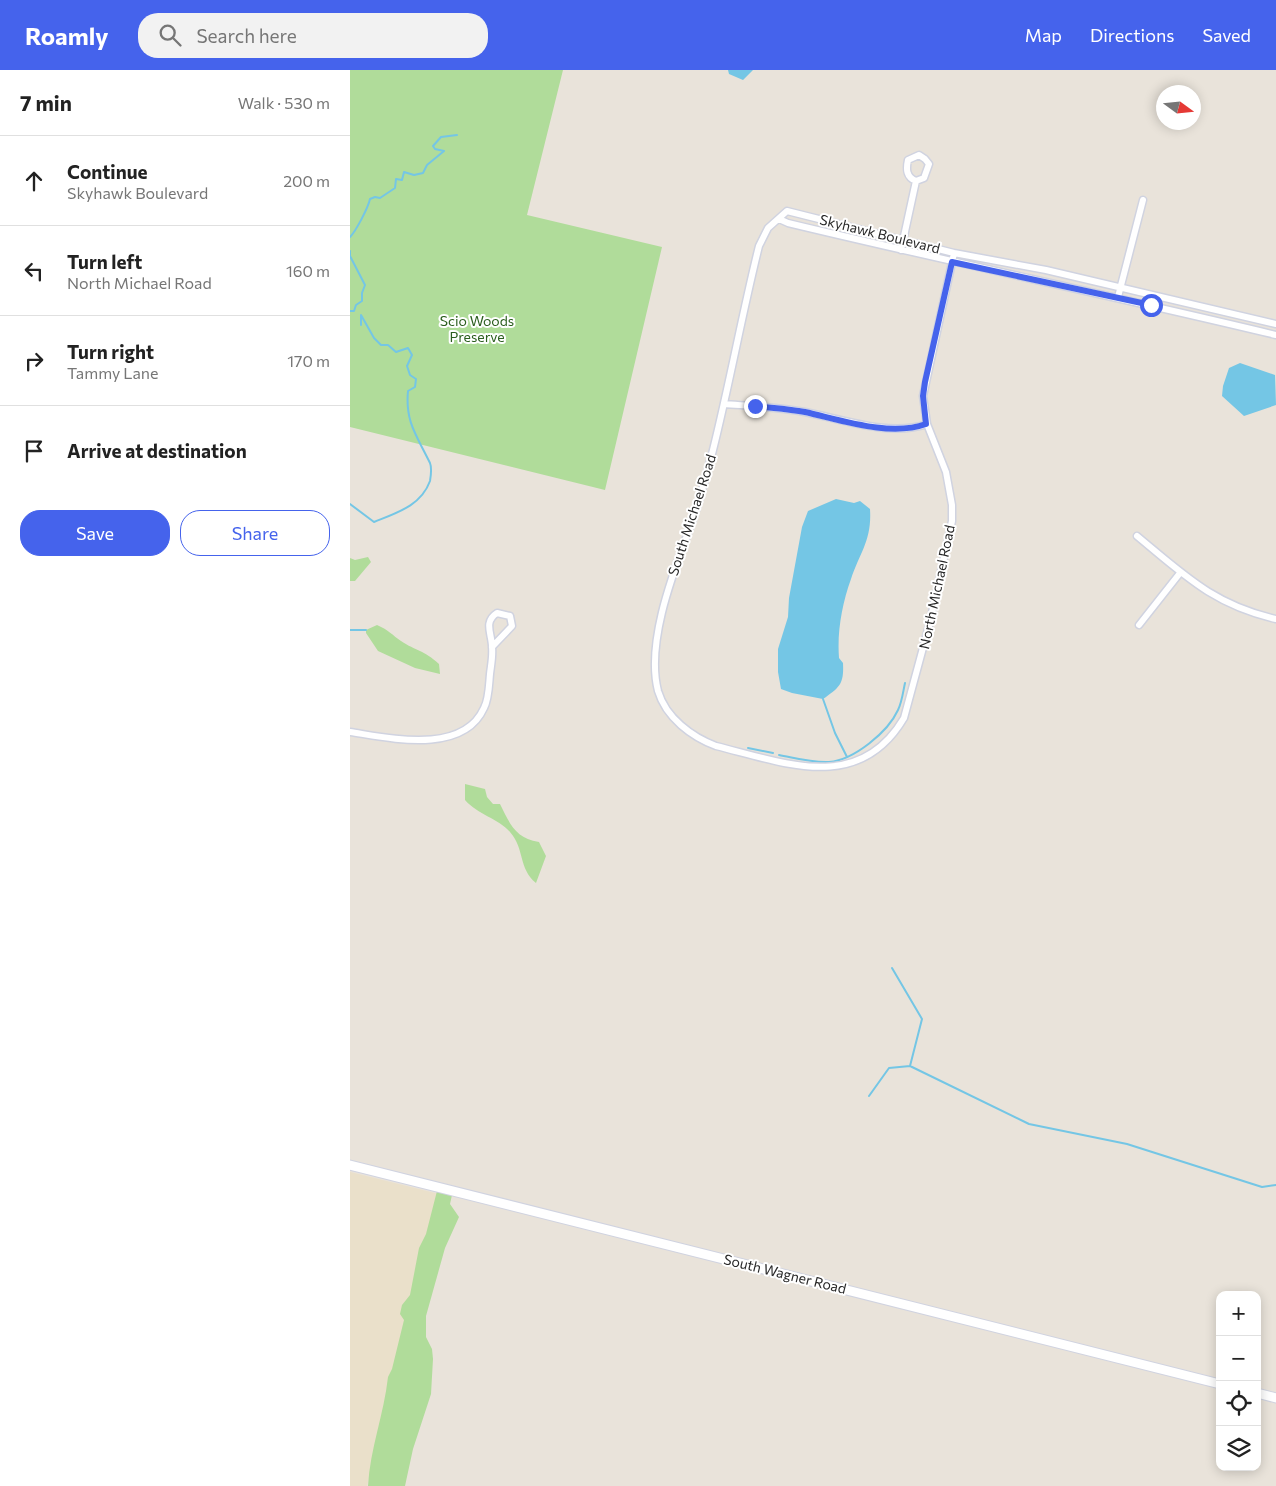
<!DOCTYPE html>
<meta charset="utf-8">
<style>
:root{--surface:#fff;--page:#f2f2f2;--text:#222;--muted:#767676;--line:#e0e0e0;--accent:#4563ec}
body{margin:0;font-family:Commissioner,sans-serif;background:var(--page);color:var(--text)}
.controls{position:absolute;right:15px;bottom:15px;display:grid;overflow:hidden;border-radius:10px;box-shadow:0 2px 12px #0003}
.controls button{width:45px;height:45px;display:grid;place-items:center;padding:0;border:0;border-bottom:1px solid var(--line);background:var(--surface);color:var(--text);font:25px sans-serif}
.compass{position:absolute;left:806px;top:15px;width:45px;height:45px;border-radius:50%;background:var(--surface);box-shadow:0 2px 12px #0003;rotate:105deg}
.stop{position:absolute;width:15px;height:15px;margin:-11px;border:4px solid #4563ec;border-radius:50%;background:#fff}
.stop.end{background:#4563ec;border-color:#fff;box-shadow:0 1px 5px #0008}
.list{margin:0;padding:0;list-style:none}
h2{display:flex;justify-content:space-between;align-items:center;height:65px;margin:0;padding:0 20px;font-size:21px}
h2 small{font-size:16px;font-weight:400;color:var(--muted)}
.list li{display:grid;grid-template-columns:32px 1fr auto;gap:15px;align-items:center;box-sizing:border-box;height:90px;padding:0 20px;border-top:1px solid var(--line)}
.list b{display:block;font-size:19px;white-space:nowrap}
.list p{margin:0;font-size:16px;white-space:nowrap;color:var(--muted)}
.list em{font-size:16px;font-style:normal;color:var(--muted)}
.actions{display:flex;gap:10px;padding:15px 20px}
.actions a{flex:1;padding:11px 0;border:1px solid var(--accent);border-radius:20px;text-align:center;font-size:18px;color:var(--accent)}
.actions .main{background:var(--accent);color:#fff}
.icon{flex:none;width:28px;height:28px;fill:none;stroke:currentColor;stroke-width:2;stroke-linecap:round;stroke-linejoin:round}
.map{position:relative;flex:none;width:926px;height:1416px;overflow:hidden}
header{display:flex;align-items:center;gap:30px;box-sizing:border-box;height:70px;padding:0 25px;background:var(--accent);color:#fff}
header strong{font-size:24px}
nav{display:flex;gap:28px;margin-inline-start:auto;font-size:18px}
.search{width:350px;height:45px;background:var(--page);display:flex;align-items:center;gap:12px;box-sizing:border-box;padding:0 18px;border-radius:20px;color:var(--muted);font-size:19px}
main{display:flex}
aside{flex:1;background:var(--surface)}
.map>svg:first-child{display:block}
</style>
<header>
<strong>Roamly</strong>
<div class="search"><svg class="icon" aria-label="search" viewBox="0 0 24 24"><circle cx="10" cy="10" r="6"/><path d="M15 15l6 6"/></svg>Search here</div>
<nav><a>Map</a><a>Directions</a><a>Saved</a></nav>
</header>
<main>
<aside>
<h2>7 min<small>Walk · 530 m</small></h2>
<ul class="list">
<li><svg class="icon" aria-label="ahead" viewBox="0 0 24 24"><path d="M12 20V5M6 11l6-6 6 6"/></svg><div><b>Continue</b><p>Skyhawk Boulevard</p></div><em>200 m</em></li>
<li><svg class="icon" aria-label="left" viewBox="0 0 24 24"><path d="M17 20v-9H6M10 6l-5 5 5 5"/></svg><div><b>Turn left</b><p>North Michael Road</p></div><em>160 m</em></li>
<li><svg class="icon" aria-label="right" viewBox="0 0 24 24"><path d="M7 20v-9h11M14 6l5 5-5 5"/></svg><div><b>Turn right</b><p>Tammy Lane</p></div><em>170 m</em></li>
<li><svg class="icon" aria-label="arrive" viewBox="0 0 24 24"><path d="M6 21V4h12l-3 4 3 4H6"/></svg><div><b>Arrive at destination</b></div></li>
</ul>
<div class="actions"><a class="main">Save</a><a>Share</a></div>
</aside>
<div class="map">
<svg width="926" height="1416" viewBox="0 0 926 1416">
<rect width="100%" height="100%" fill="#e9e3da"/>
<path fill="#eae0ca" d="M0,1102l89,22 -72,292h-17z"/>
<path fill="#b0dc9a" d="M0,0h213l-36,145 135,32 -57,243 -255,-63z
M18,487l3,5 -16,19h-5v-23l5,2z
M27,555c12,5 15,10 24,16 15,10 23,9 38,23l1,10 -25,-6 -37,-17 -12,-18v-3z
M115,714l20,5 2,8 6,7h7c10,20 15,34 39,38l7,14 -10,27c-18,-15 -11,-34 -26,-51 -12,-14 -32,-17 -45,-32z
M87,1121l15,4 -2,9 9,13 -14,31 -19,68v21l6,12 1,10 -2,35 -18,55 -8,37h-37c2,-37 16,-72 20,-109l4,-8 12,-49 -4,-6 2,-9 8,-10 9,-47 7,-14z"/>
<path fill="#74c6e5" d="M378,0h25l-10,10 -14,-6z
M890,293l35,12 1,30 -32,11 -22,-20 1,-10 6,-18z
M486,429l18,4 6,-2 10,8c2,31 -10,43 -19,70 -9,25 -14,53 -12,79l4,5c1,21 -3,24 -20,36l-31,-6 -11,-4 -3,-17v-23l10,-32 1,-19 13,-71 6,-16z"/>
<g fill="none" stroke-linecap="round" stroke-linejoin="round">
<path stroke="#74c6e5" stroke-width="2" d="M0,167c6,-6 18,-29 20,-38l5,-2 5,1 15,-10 1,-9 6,1 2,-8 10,3 9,-2 4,-8 17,-14 -9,-2 -2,-3 8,-9 16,-2
M0,181v5l15,29 -3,8v8l-6,4 -2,6h-4
M0,434l24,18c22,-9 47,-16 56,-41 1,-6 2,-13 0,-18 -13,-27 -25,-41 -22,-72l7,-4 1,-8 -6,-4 -3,-9 5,-11 -4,-7 -12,4 -8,-7h-7l-7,-7 -13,-23v10
M0,560h16
M473,629l12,34 12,24
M398,678l25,5
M429,685c16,3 33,8 50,7 25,-2 59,-30 69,-52 4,-8 5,-18 7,-27
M542,898l30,51 -12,47 119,58 98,20 135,43 14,-2
M519,1026l20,-28 21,-2"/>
<defs>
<path id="street" d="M569,85l6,4 4,5 -5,14 -8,3c-10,-4 -10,-12 -8,-21z
M429,149l9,4c162,39 326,73 488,112
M551,180l15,-69
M604,183l-31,143 4,28 19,48 6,33v16l-22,101 -26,96c-45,76 -119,45 -188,28 -24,-9 -50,-28 -58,-55 -13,-51 18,-125 35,-172 8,-23 14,-46 20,-69 17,-68 29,-136 46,-204l9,-18 19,-17 167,42 92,17 230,54
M768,227l25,-97
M374,334c27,2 54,3 81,8 36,7 85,25 122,12
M787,466c47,39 77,69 139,83
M789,555l41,-52
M0,662c40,6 113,23 134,-24 5,-9 5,-24 6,-34 1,-9 3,-18 2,-27 0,-13 -9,-25 5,-34l13,3 2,10 -20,21"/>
<path id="secondary" d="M0,1095l870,219
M907,1323l19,5"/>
</defs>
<use href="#street" stroke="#d0d3e0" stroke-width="9"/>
<use href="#secondary" stroke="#d0d3e0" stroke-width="11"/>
<use href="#street" stroke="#fff" stroke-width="6"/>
<use href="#secondary" stroke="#fff" stroke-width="9"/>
</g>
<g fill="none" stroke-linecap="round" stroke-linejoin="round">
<path stroke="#4563ec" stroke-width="6" d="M405,336c17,2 34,3 50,6 36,8 85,25 121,12l-3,-28 2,-14 27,-120 199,43"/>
</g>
<g text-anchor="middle" stroke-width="4" stroke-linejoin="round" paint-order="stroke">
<g font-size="14" fill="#282828" stroke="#fff">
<text transform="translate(530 164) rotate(14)" y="5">Skyhawk Boulevard</text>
<text transform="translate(342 445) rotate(-72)" y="5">South Michael Road</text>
<text transform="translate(587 517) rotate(-78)" y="5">North Michael Road</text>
<text transform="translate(435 1204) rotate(14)" y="5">South Wagner Road</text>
</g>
<g font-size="14" fill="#2b5e1e" stroke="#fff">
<text x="127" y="256">Scio Woods<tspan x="127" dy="16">Preserve</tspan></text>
</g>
</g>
</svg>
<div class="controls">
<button>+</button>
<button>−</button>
<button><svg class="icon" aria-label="locate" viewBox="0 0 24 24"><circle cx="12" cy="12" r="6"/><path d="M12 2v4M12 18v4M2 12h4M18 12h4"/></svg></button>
<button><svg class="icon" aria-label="layers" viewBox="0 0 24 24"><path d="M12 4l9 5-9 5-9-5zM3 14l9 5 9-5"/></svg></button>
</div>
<svg class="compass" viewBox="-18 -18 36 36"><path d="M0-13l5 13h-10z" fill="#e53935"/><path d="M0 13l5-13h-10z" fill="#767676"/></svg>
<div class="stop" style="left:801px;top:235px"></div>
<div class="stop end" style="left:405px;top:336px"></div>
</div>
</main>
